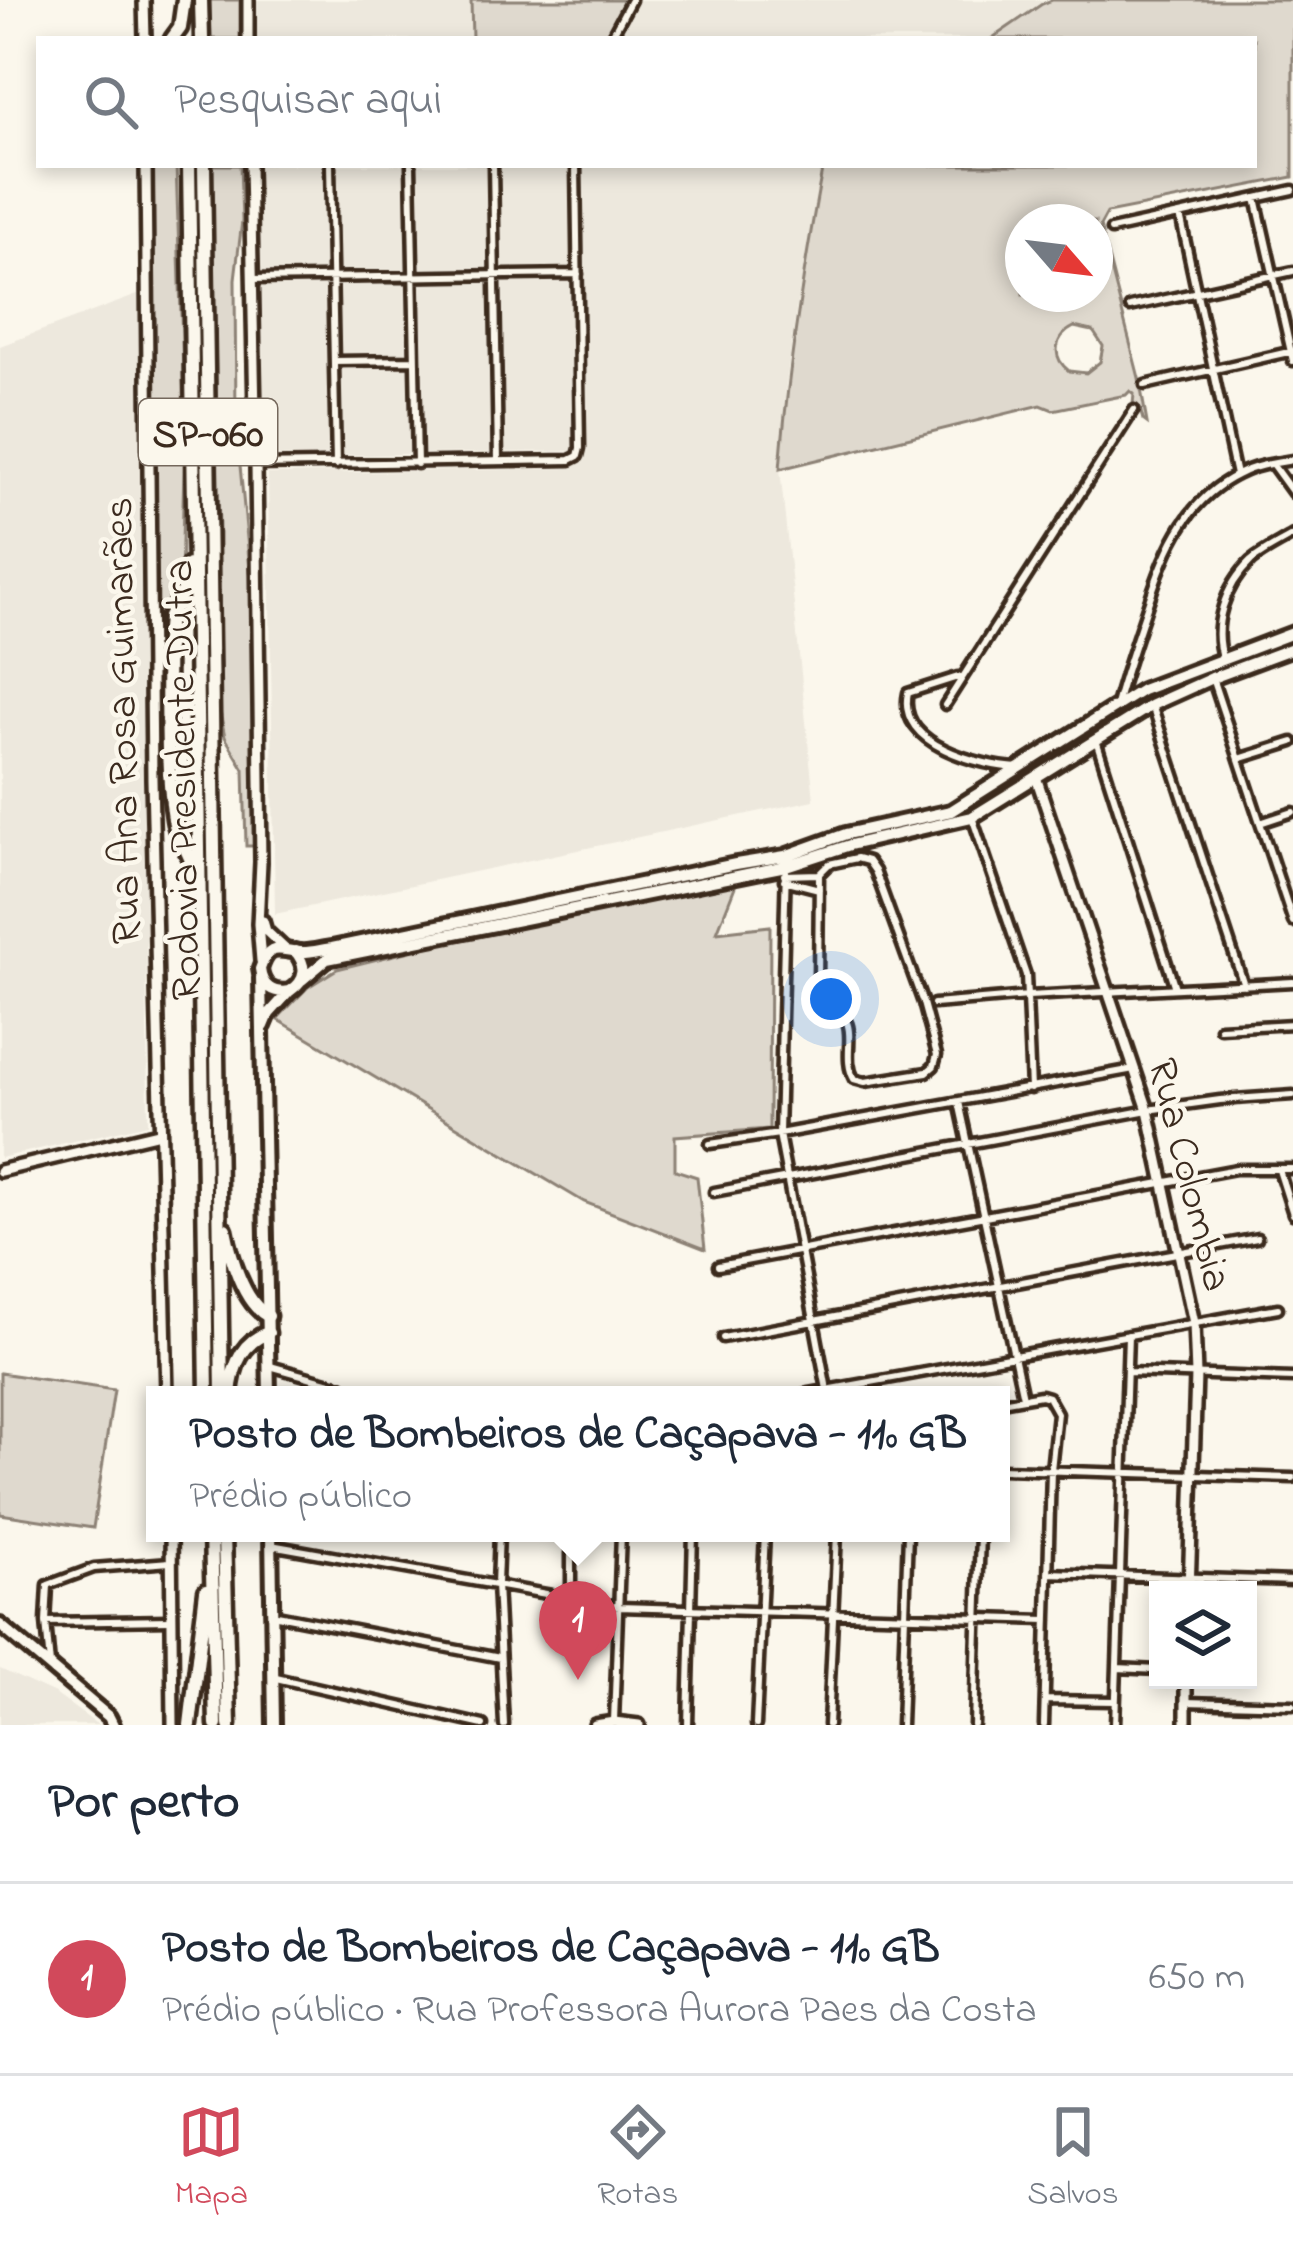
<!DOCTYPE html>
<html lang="pt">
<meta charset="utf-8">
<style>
:root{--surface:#fff;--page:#f6f6f7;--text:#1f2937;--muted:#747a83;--line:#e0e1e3;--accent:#d1495b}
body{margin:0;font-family:"Indie Flower",sans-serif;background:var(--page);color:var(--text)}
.controls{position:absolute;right:36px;bottom:36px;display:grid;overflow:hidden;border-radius:0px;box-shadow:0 6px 18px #0003}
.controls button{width:108px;height:108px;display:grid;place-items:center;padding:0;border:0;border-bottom:3px solid var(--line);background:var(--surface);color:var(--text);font:60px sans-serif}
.compass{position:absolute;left:1005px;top:204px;width:108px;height:108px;border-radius:50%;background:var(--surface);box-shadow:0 6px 18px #0003;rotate:118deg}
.you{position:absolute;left:831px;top:999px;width:42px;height:42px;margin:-30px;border:9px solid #fff;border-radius:50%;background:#1a73e8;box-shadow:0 0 0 18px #1a73e833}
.badge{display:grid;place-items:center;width:78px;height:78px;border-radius:50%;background:var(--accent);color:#fff;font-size:39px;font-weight:700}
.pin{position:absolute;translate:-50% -99px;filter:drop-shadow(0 3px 6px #0008)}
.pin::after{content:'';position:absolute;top:63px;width:42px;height:36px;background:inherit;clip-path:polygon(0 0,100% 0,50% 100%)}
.popup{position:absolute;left:146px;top:1386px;width:864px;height:156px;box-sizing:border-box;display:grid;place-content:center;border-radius:0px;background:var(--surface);filter:drop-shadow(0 3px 9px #0005);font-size:39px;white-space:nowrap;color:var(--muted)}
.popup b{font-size:45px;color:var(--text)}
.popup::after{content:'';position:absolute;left:50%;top:100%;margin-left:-24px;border:24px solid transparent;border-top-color:var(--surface)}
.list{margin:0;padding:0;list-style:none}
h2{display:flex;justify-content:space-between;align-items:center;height:156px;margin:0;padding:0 48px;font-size:51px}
h2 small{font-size:39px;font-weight:400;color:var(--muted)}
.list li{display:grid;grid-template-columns:78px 1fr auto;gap:36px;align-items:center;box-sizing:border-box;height:192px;padding:0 48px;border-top:3px solid var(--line)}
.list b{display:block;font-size:45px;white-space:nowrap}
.list p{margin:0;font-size:39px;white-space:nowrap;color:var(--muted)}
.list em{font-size:39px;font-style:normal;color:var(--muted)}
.icon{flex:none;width:66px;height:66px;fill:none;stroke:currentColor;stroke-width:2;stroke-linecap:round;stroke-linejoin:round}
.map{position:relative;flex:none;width:1293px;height:1725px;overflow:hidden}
.search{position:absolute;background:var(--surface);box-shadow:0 6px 18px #0003;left:36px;right:36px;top:36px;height:132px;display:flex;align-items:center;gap:30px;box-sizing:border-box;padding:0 42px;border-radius:0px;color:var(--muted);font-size:45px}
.sheet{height:348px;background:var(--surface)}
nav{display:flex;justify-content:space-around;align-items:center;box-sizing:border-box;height:168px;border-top:3px solid var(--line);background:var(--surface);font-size:33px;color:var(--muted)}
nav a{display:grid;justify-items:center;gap:6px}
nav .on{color:var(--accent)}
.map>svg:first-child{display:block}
</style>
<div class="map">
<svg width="1293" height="1725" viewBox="0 0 1293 1725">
<rect width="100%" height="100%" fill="#fbf7ec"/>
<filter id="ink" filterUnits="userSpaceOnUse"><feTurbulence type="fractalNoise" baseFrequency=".00833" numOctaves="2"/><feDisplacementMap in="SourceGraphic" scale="24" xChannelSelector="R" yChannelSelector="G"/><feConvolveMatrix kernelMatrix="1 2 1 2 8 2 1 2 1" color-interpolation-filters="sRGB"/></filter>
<g filter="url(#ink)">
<path fill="#ede8dd" d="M253,0h218l1,39h-219z
M636,0h416l-10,4 -51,35h-376z
M256,165h567l-26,140 -11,80 -6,84 34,331 -539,114 -7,-440 299,-6 1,-17 -305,6z
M140,294l8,830 -148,34v-812z
M0,1669l55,25 43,31h-98z"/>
<path fill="#dfd9ce" stroke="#8d8276" stroke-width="3" fill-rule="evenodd" d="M209,0h31v39h-30z
M471,0h162l-22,39h-139z
M1052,0h241v177l-186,36 -7,13 39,152 8,45 -4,-3 -3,-11 -7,-4 1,-11 -4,-3 -4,4 -73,15 -12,-5 -261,64c8,-103 24,-203 43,-304h431v-126h-263l51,-35zM1023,222h72v72h-72zM1074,327l19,4 10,15 -3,16 -14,11 -17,-2c-18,-14 -15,-34 5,-44z
M149,165h27l9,266 -4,148c-7,23 -21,32 -23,57h-4z
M212,165h28l2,56 -7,58 1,145 23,240 -5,182h-8l-2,-77 -19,-32 -6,-31v-172z
M736,884l-19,48 53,-6 -1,203 -94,7v34l22,7 8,72 -121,-47 -307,-183 31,-32 29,-18 167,-41z
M0,1373l114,17 -21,138 -93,-14z"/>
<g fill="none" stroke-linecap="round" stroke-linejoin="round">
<defs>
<path id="street" d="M610,39l21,-39
M330,165l6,300
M411,165l6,299
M493,165l5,296
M1256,198l37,163
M1180,215l56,260
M1111,230l182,-40
M253,279l325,-5
M1130,307l163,-36
M334,361l80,-1
M1145,385l148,-34
M1272,464l21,29
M256,465l314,-5 8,-4 2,-8 -4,-283
M1223,660c-12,-34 2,-74 28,-99 12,-10 29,-18 42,-26
M958,677l-50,16c-12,52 73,73 110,75
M1212,678l81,244
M945,705l189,-295
M1116,705c8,-30 18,-59 28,-89 19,-57 37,-114 95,-142 17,-9 36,-11 54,-14
M1152,705l92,280
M1096,740l79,248
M1239,759l54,-17
M972,817l54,158 5,114
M1260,823l33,-11
M857,858l11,3 7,10 48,132 14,52 -3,11 -7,6 -62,10 -11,-3c-15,-27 11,-57 -25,-73l-11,-23 1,-109 10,-10z
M786,864l-7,270 49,261
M784,875l35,-1
M784,880l35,9
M934,1004l94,-8 265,-14
M1220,1028l73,-4
M959,1102l64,295
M710,1144l69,-10 355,-65
M1279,1170l14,44
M714,1192l434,-82 72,-10 73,-5
M718,1266l518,-97h57
M723,1338l534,-100
M270,1366l71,20
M1129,1372l164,6
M799,1395l479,-87
M1001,1402l40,-7 7,2 9,16 -6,57 -7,255
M1001,1469l292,9
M499,1533l-2,51 7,141
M571,1533v67
M271,1545l348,62 428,13
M1048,1573l245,8
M272,1614l228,44
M46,1622l124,-2
M50,1665l-4,-43 2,-37 46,-17 76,-6
M1117,1668l41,2
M276,1678l207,47
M1045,1700l70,1
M1186,1702l107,3
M614,1721l7,-188
M688,1725l5,-192
M756,1725l9,-192
M828,1725l9,-192
M901,1725l7,-192
M974,1725l6,-192
M1115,1725l13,-390"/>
<path id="secondary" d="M144,0l1,39
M248,39v-39
M146,165l6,614 15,616
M250,165l6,300 5,397 -3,62 3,37
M1036,777l112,333 46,213 2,52 -7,215
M263,921l3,10 18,17
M0,1171l159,-38
M171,1533l2,192
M595,1725l19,-3 25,3
M1186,1725v-45"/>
<path id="primary" d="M295,951c12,14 12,29 -5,40 -17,3 -28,-4 -30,-22 9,-27 18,-19 40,-17 10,1 22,-3 32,-4l404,-84 49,-8 61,-22 105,-23 191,-121 151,-57
M261,978l8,417
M302,980l25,-21 459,-93 64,-21 122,-28 180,-112 60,-27 81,-30
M264,1026l5,-12 19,-21
M271,1533l3,192
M0,1625l109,92 4,8"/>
<path id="highway" d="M201,0l1,39
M172,39l8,-11 4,-28
M189,165l18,1230
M204,165l18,1230
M189,565l-5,24 -15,28 -2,23c1,59 -2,120 7,179 2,18 16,32 20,51
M225,1229c5,26 18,74 43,87
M230,1395c2,-27 11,-53 38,-62
M211,1533l5,192
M224,1533l5,192
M190,1725l16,-134"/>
</defs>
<use href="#street" stroke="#3b2a1e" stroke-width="15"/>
<use href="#secondary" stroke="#3b2a1e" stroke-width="18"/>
<use href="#primary" stroke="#3b2a1e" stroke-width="20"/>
<use href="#highway" stroke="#3b2a1e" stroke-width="21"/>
<use href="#street" stroke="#fbf7ec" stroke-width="6"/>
<use href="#secondary" stroke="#fbf7ec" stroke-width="9"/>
<use href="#primary" stroke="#fbf7ec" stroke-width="10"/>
<use href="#highway" stroke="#fbf7ec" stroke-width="12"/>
</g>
</g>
<g text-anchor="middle" stroke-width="9" stroke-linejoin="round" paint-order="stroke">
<rect fill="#fbf7ec" stroke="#75685c" stroke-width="3" x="139" y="399" width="138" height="66" rx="9"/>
<g font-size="39" font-weight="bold" fill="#3b2a1e">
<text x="208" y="446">SP-060</text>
</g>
<g font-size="42" fill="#3b2a1e" stroke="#fbf7ec">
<text transform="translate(120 721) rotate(-91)" y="15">Rua Ana Rosa Guimarães</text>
<text transform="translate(180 780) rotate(-91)" y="15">Rodovia Presidente Dutra</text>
<text transform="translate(1192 1174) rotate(76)" y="15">Rua Colombia</text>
</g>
</g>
</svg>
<div class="controls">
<button><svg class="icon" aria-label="layers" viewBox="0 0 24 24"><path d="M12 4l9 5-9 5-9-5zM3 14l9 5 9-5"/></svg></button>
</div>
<svg class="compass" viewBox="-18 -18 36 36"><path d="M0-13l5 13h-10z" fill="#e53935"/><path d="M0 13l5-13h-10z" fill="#747a83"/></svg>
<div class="you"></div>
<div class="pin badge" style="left:578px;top:1680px">1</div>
<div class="popup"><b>Posto de Bombeiros de Caçapava - 11º GB</b>Prédio público</div>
<div class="search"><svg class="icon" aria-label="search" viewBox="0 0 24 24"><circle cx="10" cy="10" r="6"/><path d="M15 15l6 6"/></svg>Pesquisar aqui</div>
</div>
<section class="sheet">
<h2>Por perto<small></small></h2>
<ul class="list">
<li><span class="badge">1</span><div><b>Posto de Bombeiros de Caçapava - 11º GB</b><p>Prédio público · Rua Professora Aurora Paes da Costa</p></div><em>650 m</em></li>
</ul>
</section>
<nav>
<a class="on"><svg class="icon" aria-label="map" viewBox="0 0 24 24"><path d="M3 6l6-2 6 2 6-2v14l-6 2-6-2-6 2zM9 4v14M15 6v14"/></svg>Mapa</a>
<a><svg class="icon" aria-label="directions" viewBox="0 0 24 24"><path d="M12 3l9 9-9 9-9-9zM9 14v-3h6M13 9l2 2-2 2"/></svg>Rotas</a>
<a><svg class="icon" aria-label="saved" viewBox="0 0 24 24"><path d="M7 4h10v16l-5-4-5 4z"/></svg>Salvos</a>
</nav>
